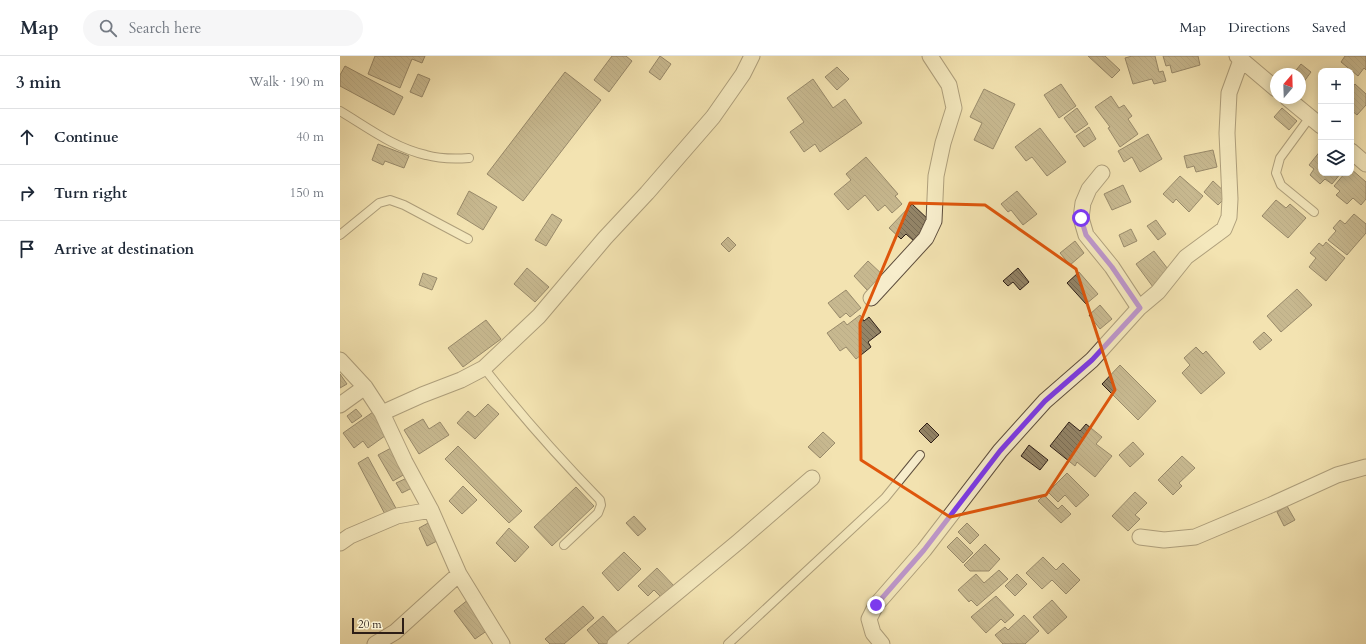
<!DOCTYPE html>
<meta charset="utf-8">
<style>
:root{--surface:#fff;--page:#f6f6f7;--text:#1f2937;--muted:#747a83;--line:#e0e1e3}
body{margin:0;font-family:Cardo,serif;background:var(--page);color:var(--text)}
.controls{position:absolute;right:12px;top:12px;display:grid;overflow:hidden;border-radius:8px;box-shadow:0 2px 10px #0003}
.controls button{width:36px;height:36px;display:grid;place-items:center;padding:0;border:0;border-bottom:1px solid var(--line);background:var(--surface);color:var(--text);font:20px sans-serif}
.compass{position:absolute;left:930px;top:12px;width:36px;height:36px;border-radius:50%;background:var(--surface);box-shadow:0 2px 10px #0003;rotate:19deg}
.scale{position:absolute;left:12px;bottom:10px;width:52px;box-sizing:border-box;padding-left:4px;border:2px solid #2c1d16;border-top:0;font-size:11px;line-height:14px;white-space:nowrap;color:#2c1d16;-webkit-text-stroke:3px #f7edcc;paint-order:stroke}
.stop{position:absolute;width:12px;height:12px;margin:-9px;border:3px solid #7c3aed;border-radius:50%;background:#fff}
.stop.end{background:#7c3aed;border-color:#fff;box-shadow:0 1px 4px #0008}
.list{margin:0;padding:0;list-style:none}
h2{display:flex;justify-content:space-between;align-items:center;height:52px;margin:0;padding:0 16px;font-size:17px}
h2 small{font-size:13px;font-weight:400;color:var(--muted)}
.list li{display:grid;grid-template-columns:26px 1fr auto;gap:12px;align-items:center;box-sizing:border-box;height:56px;padding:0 16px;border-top:1px solid var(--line)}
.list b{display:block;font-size:15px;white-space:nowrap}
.list em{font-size:13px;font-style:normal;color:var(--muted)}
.icon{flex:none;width:22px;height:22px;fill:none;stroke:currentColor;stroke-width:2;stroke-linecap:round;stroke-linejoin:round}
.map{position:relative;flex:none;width:1026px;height:588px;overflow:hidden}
header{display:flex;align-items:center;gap:24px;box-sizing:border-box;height:56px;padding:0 20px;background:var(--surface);border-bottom:1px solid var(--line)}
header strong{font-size:19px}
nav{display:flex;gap:22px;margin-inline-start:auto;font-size:14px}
.search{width:280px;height:36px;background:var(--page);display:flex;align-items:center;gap:10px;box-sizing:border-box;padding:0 14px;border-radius:22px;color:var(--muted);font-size:15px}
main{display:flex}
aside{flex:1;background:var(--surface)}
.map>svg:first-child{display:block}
</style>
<header>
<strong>Map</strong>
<div class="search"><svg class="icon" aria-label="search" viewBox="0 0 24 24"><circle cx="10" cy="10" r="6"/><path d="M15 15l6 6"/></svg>Search here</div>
<nav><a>Map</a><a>Directions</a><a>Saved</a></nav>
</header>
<main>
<aside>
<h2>3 min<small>Walk · 190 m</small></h2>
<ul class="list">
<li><svg class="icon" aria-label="ahead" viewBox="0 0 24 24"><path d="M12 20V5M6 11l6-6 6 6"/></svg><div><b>Continue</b></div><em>40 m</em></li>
<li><svg class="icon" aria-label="right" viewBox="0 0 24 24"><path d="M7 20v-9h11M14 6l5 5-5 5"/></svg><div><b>Turn right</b></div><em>150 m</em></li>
<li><svg class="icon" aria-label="arrive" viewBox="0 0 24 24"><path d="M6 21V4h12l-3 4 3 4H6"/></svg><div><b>Arrive at destination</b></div></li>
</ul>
</aside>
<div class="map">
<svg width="1026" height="588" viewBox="0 0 1026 588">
<defs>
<pattern id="building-back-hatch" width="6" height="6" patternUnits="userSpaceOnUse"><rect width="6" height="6" fill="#938467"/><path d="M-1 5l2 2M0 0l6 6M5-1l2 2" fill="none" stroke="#786b54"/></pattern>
</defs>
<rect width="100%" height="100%" fill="#f3e3b1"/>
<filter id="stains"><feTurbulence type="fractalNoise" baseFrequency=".005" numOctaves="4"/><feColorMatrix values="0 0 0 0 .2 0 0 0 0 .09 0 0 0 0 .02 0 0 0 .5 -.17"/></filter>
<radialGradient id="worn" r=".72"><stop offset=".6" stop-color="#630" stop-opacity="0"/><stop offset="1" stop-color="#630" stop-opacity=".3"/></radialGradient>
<path fill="url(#building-back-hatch)" stroke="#2c1d16" d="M35,0h50l-3,7 -10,-4 -12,29 -32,-14z
M272,0h14l6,5 -23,31 -15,-12z
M320,0l11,8 -11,16 -11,-8z
M748,0h17l15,14 -8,8z
M792,0h23l4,16 4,-1 3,10 -12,3 -2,-5 -19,5 -8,-26z
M823,0h35l2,9 -28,8 -2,-8 -4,1z
M1005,0h21v14l-2,-2 -6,8 -17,-14z
M961,8l10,8 -8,11 -3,-2v-7h-7z
M5,10l58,31 -9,18 -54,-29v-11z
M497,11l12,12 -12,11 -12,-13z
M225,16l36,28 -78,101 -36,-27z
M78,18l12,5 -8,18 -12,-5z
M473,23l20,29 12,-9 17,24 -42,29 -5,-8 -11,8 -14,-20 14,-10 -17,-24z
M721,28l15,22 -17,12 -15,-23z
M1015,28l11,10v11l-9,10 -6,-5v-21z
M644,33l31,15 -22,45 -19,-9 8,-17 -12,-6z
M771,40l8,12 5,-3 8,11 -4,3 10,15 -18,13 -12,-19 2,-1 -15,-20z
M737,52l11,16 -13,9 -11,-15z
M942,52l15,13 -8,9 -15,-13z
M749,71l7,12 -12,8 -8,-11z
M700,72l26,34 -19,14 -15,-19 -6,4 -11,-14z
M808,78l14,25 -22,13 -8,-15 -8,5 -6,-11z
M38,88l31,12 -5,12 -19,-7 -2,4 -11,-5z
M873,94l4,17 -21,5 -2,-6 -7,2 -3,-12z
M981,94v23h20l-9,11 -7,-5 -5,5 -10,-9 4,-6 -5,-4z
M526,101l32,37 -3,2 7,8 -10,9 -7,-8 -7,6 -13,-16 -17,15 -14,-16 17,-14 -5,-6z
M1011,113l15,13v17l-5,6 -8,-7 -6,6 -11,-9 4,-4 -6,-5 11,-13h6z
M840,120l23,20 -14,16 -13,-13 -3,4 -10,-9z
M873,125l15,14 -10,10 -14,-13z
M783,129l8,17 -19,8 -8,-16z
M129,135l28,16 -14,23 -26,-16z
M677,135l20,23 -14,11 -12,-15 -3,2 -7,-8z
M936,144l10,8 4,-4 16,14 -18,20 -26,-22z
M572,148l19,18 -17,19 -8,-7 -5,5 -12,-11z
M212,158l10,6 -16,26 -11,-6z
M1014,158l12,10v9l-19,22 -19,-15 8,-9 -3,-3 7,-8 5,4z
M816,164l10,14 -8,6 -11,-14z
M791,173l6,12 -13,6 -5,-12z
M388,181l8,8 -7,7 -8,-8z
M735,185l9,12 -14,12 -10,-12z
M986,186l19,16 -19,23 -17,-14 7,-9 -6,-5 9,-10 4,3z
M814,195l17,22 -18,14 -17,-23z
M528,205l17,16 -6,7 -3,-3 -9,9 -13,-14z
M187,212l22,19 -14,15 -21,-18z
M678,212l11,14 -9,8 -7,-8 -5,4 -5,-5z
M739,216l19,22 -12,10 -19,-21z
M83,217l14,5 -5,12 -13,-5z
M957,233l15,16 -31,27 -14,-16z
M506,234l15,18 -11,9 -4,-4 -6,5 -12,-15z
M760,249l12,14 -12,10 -11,-14z
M520,259l4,6 5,-4 12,15 -13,10 3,5 -15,12 -10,-12 -6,4 -13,-18 17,-12 3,4z
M146,264l15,19 -38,28 -15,-19z
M924,276l8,8 -12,10 -7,-8z
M856,291l7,7 3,-3 19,22 -24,21 -19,-21 8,-8 -6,-7z
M780,309l36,36 -18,19 -36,-36z
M0,318l7,10 -7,4z
M148,348l11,10 -24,25 -18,-16 11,-12 7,6z
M16,353l6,7 -10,7 -5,-7z
M33,356l16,21 -21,15 -5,-7 -9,7 -11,-15z
M83,363l6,10 11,-7 9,13 -30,19 -15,-24z
M729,366l11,9 6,-7 16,13 -6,7 16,12 -17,21 -18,-15 -2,4 -25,-20z
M587,367l12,12 -8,8 -12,-12z
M483,376l12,11 -15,15 -12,-11z
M793,386l11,12 -14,13 -11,-12z
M689,389l19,15 -8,10 -19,-14z
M118,390l64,65 -13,12 -64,-64z
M51,392l14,26 -12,7 -15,-26z
M842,400l13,12 -16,15 3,3 -9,9 -15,-15z
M28,401l30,55 -11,6 -29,-55z
M727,417l22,22 -13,12 -11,-12 -7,7 -10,-10z
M67,422l5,10 -10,5 -6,-10z
M123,430l14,14 -15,14 -13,-13z
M236,431l18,19 -42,40 -18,-19z
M795,436l12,11 -12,12 5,4 -12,12 -16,-15z
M704,439l14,14 4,-4 9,9 -10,9 -23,-22z
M947,450l8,14 -11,6 -7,-14z
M294,460l12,13 -8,7 -12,-13z
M90,466l9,18 -12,6 -8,-18z
M627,467l12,12 -9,9 -12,-12z
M169,472l20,19 -14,15 -19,-19z
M617,481l16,16 -10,10 -16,-16z
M645,488l15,15 -11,12h-19l-6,-6z
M284,496l17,17 -23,22 -16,-18z
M703,501l13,13 7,-7 17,17 -14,14 -14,-14 -10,9 -16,-16z
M317,512l19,20 -12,12 -10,-10 -6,6 -10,-10z
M659,514l9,9 -31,27 -6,-6 -2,2 -11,-12 18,-16 8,9z
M677,518l10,10 -12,12 -10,-10z
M656,540l18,19 -9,8 -4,-4 -15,14 -15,-16z
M129,543l22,29 -16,11 -21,-28z
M712,544l15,17 -19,17 -15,-17z
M243,550l11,12 -30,26h-14l-5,-5z
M684,559l15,16 -14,13h-22l-8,-9 10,-8 3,3z
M263,560l17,19 -11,9h-10l-12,-14z"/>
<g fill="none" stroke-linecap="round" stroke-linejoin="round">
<defs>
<path id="service" d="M0,55c27,16 54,37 86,44 14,4 29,4 43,3
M970,61l-30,41 -4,15 5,12 33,27
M0,179l39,-32 11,-3 14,5 64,34
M144,312c36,46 75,90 116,132l1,5 -3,8 -34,32
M388,588l157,-146 35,-43"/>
<path id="minor" d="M897,0l39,33
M947,42l34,28
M1011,95l15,13
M762,117l-13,16 -6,14 -2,15 5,17 26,32 27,41
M531,242l55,-60 8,-17 2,-45 7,-33 11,-35 -5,-23 -19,-29
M0,304l25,27 17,26 23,49 26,48 28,64 43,70
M0,349l25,-18
M42,357l40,-18 39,-15 23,-12 55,-52 66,-78 42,-45 66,-76 30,-43 9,-18
M800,481l24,3 31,-3 76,-32 66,-30 29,-8
M0,487l10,-7 47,-20 34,-6
M35,588l20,-12 64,-58
M275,588l123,-102 74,-64
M542,588l-9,-11 -4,-14 7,-14 48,-55 76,-99 45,-50 47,-41 47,-52 19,-16 28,-35 38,-28 5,-12 1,-18 -3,-66 2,-40 12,-33"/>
</defs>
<use href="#service" stroke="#5e4e3d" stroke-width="10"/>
<use href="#minor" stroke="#5e4e3d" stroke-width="17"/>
<use href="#service" stroke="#f7edcc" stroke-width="8"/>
<use href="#minor" stroke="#f7edcc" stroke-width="15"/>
</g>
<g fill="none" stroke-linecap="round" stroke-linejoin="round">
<path stroke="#7c3aed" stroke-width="5" d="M536,549l48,-55 76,-99 45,-50 47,-41 48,-52 -28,-41 -26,-32 -5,-17"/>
</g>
<path d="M0 0H1026V588H0ZM570,147l75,2 91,64 39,121 -69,105 -96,22 -89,-57 -1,-137z" fill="#f3e3b1" fill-opacity=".55" fill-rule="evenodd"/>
<path fill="none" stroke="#df560c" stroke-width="3" stroke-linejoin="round" d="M570,147l75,2 91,64 39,121 -69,105 -96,22 -89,-57 -1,-137z"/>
<rect width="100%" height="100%" filter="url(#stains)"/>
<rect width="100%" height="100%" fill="url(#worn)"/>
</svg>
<div class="controls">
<button>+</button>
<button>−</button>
<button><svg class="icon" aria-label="layers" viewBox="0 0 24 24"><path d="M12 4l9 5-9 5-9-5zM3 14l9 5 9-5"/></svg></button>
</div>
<svg class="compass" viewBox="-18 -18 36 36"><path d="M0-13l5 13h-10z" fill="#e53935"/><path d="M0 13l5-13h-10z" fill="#747a83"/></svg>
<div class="scale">20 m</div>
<div class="stop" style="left:741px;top:162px"></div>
<div class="stop end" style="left:536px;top:549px"></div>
</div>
</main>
